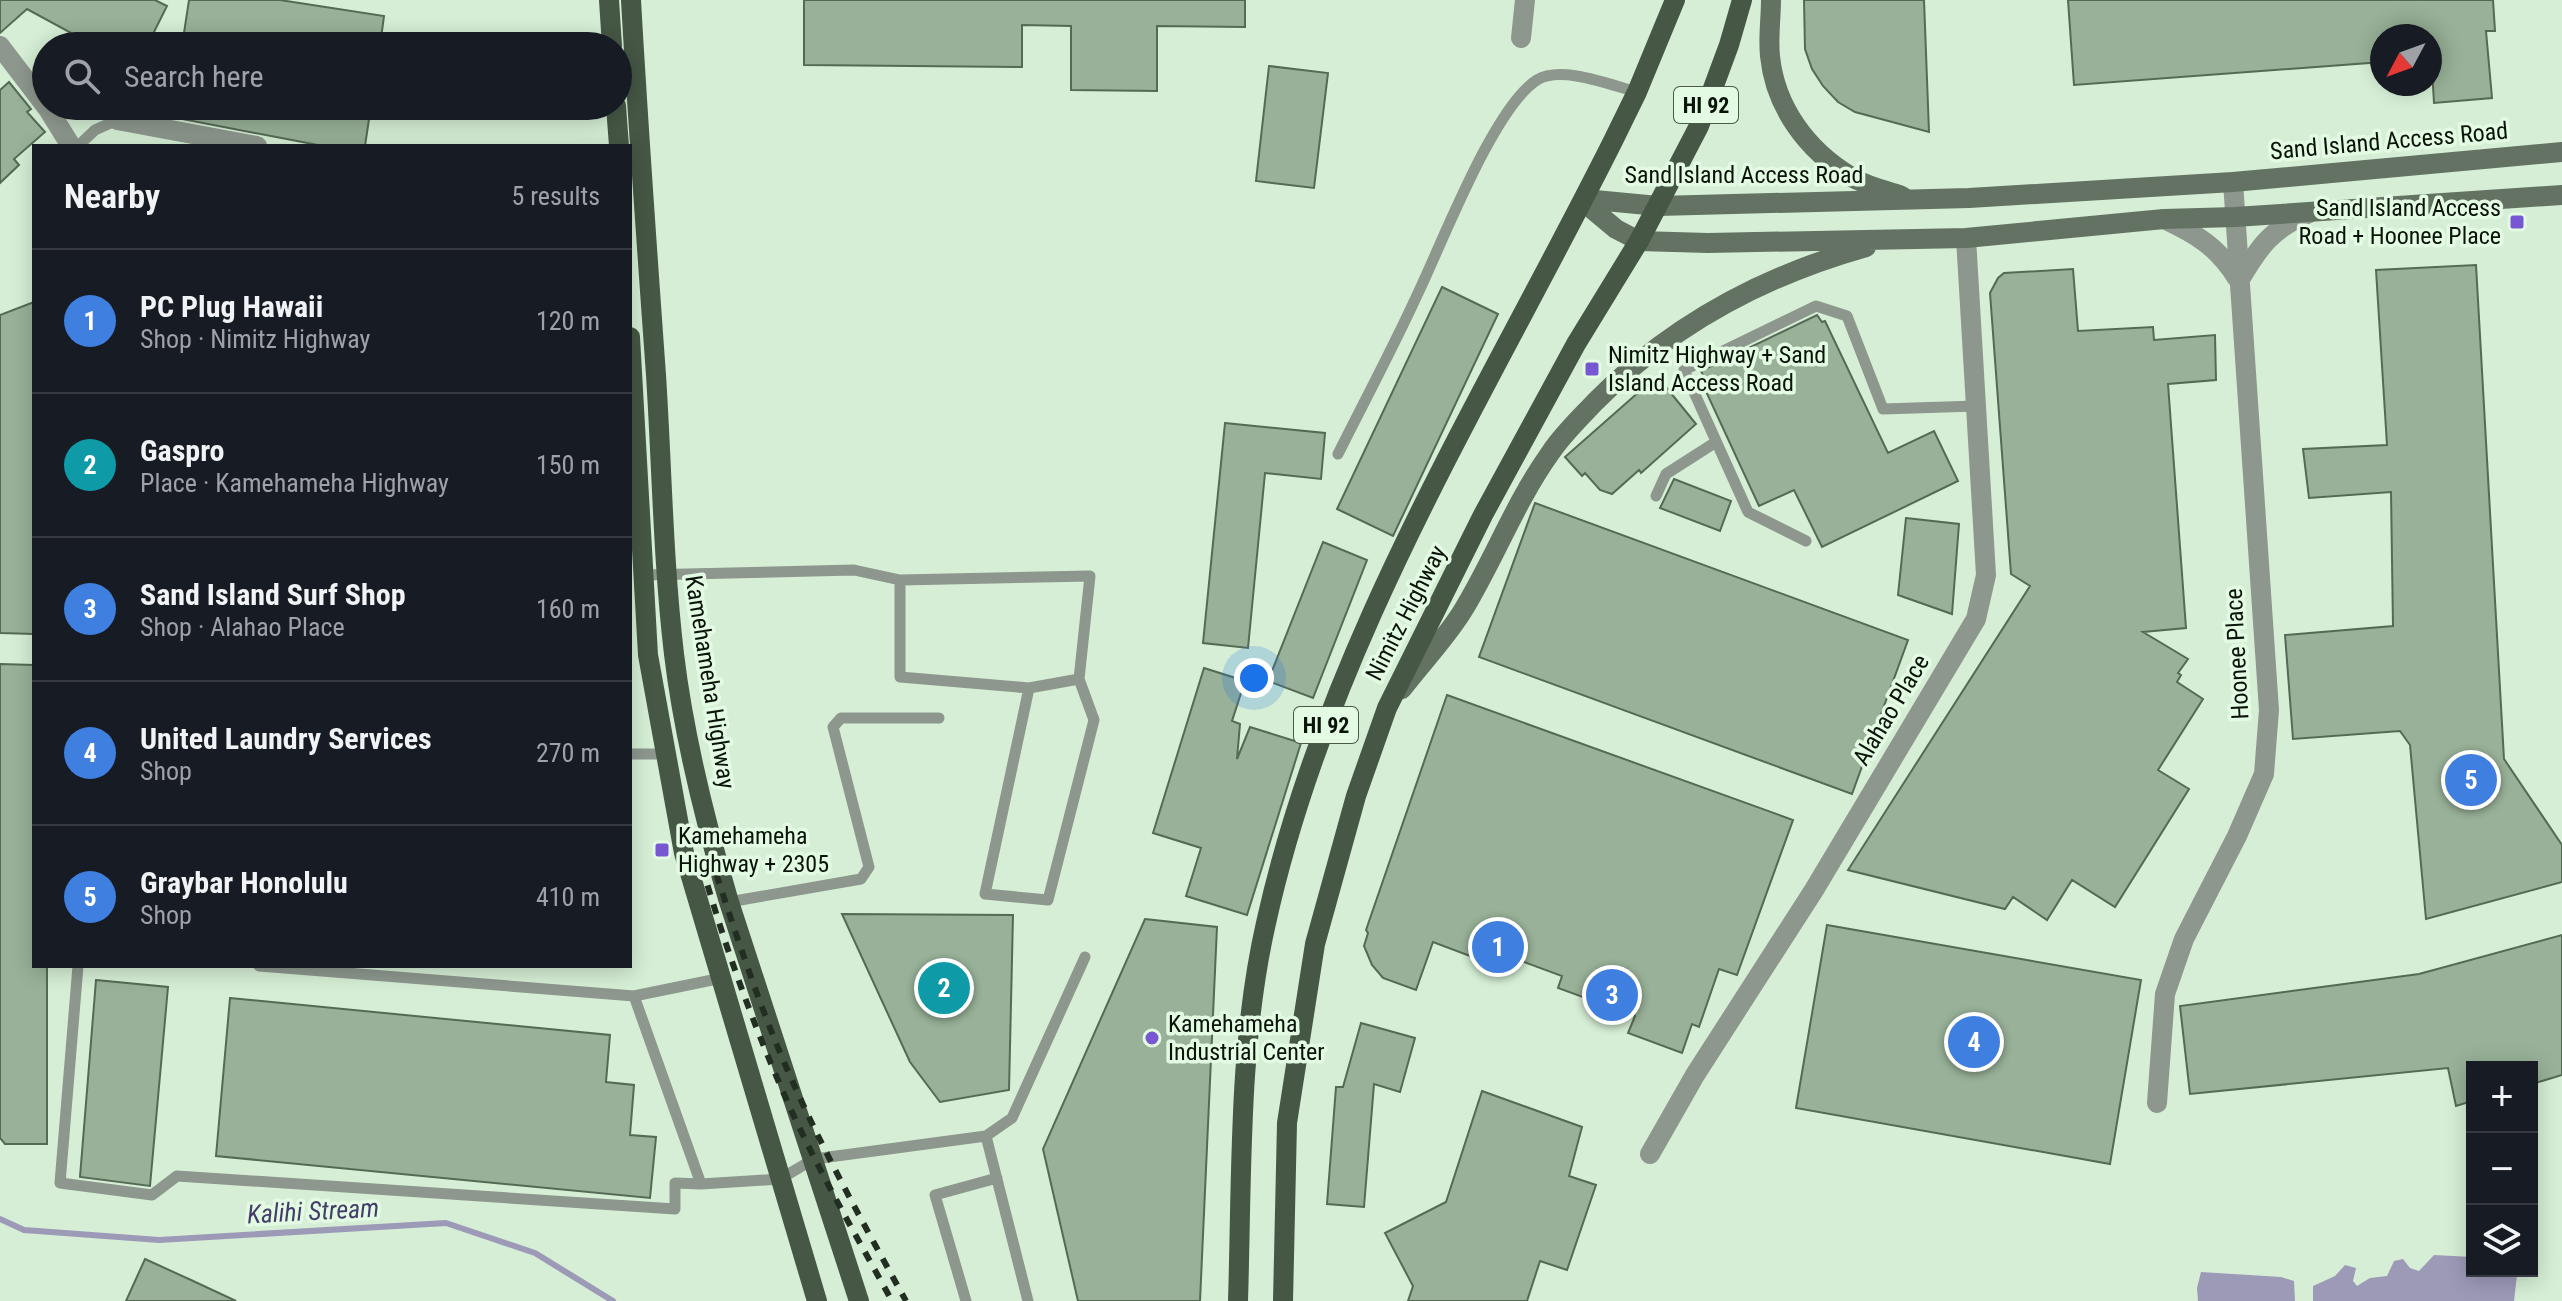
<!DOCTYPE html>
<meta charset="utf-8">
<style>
:root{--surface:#171b24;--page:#242831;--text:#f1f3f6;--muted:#9ea1a6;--line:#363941;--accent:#d93025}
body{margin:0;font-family:"Roboto Condensed",sans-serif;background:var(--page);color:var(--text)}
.controls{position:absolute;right:24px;bottom:24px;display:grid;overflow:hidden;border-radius:0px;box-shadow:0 4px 20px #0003}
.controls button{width:72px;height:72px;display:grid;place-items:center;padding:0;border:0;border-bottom:2px solid var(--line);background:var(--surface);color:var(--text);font:40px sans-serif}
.compass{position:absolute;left:2370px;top:24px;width:72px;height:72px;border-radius:50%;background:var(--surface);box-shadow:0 4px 20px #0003;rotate:229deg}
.you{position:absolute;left:1254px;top:678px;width:28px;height:28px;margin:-20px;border:6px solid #fff;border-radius:50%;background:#1a73e8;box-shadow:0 0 0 12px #1a73e833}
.badge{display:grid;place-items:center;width:52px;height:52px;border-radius:50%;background:var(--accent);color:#fff;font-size:26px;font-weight:700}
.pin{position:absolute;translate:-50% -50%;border:4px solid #fff;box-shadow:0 2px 8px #0006}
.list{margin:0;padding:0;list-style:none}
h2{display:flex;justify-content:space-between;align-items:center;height:104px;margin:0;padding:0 32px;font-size:34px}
h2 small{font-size:26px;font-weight:400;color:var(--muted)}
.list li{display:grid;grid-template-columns:52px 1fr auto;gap:24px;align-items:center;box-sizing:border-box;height:144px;padding:0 32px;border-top:2px solid var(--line)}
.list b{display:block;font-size:30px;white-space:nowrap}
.list p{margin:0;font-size:26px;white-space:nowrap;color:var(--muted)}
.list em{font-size:26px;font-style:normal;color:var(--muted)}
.icon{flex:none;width:44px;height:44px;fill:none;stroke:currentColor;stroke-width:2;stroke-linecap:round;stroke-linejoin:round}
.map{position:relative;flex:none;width:2562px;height:1301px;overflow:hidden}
.search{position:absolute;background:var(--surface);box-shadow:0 4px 20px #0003;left:32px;top:32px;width:600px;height:88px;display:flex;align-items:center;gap:20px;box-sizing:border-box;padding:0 28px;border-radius:44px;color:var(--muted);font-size:30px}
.panel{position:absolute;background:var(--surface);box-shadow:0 4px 20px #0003;left:32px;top:144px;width:600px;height:824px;border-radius:0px}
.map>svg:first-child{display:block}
</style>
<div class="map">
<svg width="2562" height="1301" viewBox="0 0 2562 1301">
<rect width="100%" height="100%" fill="#d5eed5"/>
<path fill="#9d9ab8" d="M2434,1255l38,2v14h42l3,4 -3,26h-201v-15l22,-10 10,-11 11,3 -3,13 4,5 13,-8 17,-2 7,-15 9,-2 7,9 9,3z
M2201,1272l80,5 13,4 1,20h-97l-1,-13z"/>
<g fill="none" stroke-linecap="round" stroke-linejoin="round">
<path stroke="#9d9ab8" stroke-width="6" d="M0,1219l24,11 135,10 287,-17 89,30 78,48"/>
</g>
<path fill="#98b198" stroke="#556a55" stroke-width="2" d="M0,0h155l12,6 -20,40h-52l-68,-37 -27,24z
M189,0h91l104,16 -4,30h-198z
M804,0h441v27l-88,-1v65l-86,-1v-64l-49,-1v42l-218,-2z
M1804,0h120l5,132 -74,-20 -17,-10 -15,-16 -11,-17 -7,-20z
M2068,0h425l2,31h-9l6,67 -58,5 -4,-67h-48v26l-308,23z
M1269,66l59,7 -14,115 -58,-7z
M9,82l22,27 -4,3 18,20 -31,27 5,6 -19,18v-93z
M184,106h187l-6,40h-42l-141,-27z
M2476,265l28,494 58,86v37l-136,37 -16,-174 -10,-14 -107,8 -8,-104 108,-9 -2,-134 -82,6 -6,-49 84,-4 -11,-175z
M2073,269l5,62 75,-4 1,13 61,-5 1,45 -48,4 18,244 -43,4 45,27 -10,14 3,2 -4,7 26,17 -45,71 31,19 -74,118 -43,-27 -25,40 -34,-23 -8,12 -157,-39 182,-284 -19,-12 -21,-281 8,-15 6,-5z
M1442,287l56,27 -105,222 -56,-27z
M34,302v332l-34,-1v-318z
M1817,315l5,7 3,-1 63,132 46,-22 24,50 -136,66 -28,-57 -35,16 -56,-121 4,-2 -6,-12z
M1657,376l39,48 -55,49 -2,-3 -27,24 -12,-4 -15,-17 -3,3 -17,-19z
M1225,423l100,10 -4,46 -56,-6 -17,175 -45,-5z
M1674,479l57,22 -11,30 -60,-23z
M1535,503l373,137 -56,154 -373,-137z
M1906,518l53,6 -7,90 -54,-19z
M1323,542l44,18 -54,138 -45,-17z
M0,664l34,1v301h13v178h-42l-5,-6z
M1204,668l41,13 -13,40 8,3 -3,35 13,-32 51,16 -54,172 -61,-19 15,-48 -48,-15z
M1447,695l346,125 -56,155 -18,-6 -20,58 -7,-3 -10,29 -54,-20 7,-17 -77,-28 4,-12 -87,-32 -5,12 -37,-14 -17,48 -33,-12 -11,-13 -8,-19 4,-13 -2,-3z
M842,914l171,1 -4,175 -69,12 -30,-40z
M1145,919l72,8 -17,374h-122l-35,-152z
M1827,925l314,55 -31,184 -314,-56z
M2562,935v140l-30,9v-17h-60v34l-16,5 -8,-38 -258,26 -10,-88 239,-32z
M96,980l72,7 -18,199 -70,-9z
M230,998l380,37 -4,47 28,3 -4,50 26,2 -6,61 -434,-42z
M1361,1023l54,15 -15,54 -26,-8 -10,123 -37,-3 9,-117h7z
M1482,1091l100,36 -13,49 27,9 -29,85 -27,-9 -13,40h-119l5,-15 -28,-53 61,-31z
M145,1259l46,21 45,21h-110z"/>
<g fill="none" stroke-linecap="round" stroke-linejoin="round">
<path stroke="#8d978d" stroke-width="11" d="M88,106l29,14
M78,146l17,-16 22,-10
M1338,454c27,-54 56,-108 81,-163 24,-50 75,-184 118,-211 24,-15 74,5 100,12
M1656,496l10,-22 50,-32
M1806,541l-58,-29 -64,-142 132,-64 31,10 36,93 93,-3
M643,575l211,-5 46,10v97l129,11 -44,206 63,6 46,-180 -15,-41 -50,9
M900,580l190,-4 -11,103
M630,754h34
M729,902l132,-23 8,-12 -36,-140 8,-9h98
M78,966l-18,217 92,12 25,-19 498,33v-26l26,1 79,-5 34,-20 172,-23 26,-18 73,-161
M259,966l375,30 88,-18
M634,996l67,188
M986,1136l42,165
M966,1301l-31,-106 62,-17"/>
<path stroke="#8d978d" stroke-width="20" d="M1521,38l4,-38
M0,46l48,63 23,37
M117,120l140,26
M2164,219c32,15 54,28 73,59
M2239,281c20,-34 32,-52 70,-68
M2157,1103l8,-109 19,-55 53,-103 27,-62 5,-64 -36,-528
M1650,1154l45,-79 119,-185 162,-271 10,-44 -20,-337"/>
<path stroke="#637263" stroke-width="20" d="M1771,0c0,18 -3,38 -1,56 5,51 37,94 80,120 15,10 36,14 52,20
M1584,199l8,10 24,20 23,12 69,2 258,-5 198,-19 71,-2 327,-22
M1584,199l74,7 311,-8 264,-16 329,-30
M1402,689c20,-26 43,-50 60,-77 32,-52 53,-110 89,-160 12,-18 29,-34 44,-50 76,-77 168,-126 271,-155"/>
<path stroke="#465745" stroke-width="20" d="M609,0l3,46
M631,0c7,125 16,250 25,375 6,93 7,186 18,279 10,84 31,167 55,248l130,399
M616,106l3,40
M630,337l18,318 36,198 133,448
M1238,1301c4,-126 0,-255 28,-378 62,-281 220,-528 347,-782l24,-49 38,-92
M1283,1301l4,-178 28,-179 41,-148 31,-88 96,-193 93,-171 63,-103 60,-115 30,-81 13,-45"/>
<path stroke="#232e23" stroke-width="6" stroke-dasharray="10 10" stroke-linecap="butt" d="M710,855c23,70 45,139 74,207 35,82 79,161 122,239
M702,866c24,85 54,166 90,246 30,65 66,127 100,189"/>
</g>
<g fill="#7758d2" stroke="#e2fbe2" stroke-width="3">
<rect x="2509" y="214" width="16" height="16" rx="4"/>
<rect x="1584" y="361" width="16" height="16" rx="4"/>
<rect x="654" y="842" width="16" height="16" rx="4"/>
<circle cx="1152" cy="1038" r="8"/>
</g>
<g text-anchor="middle" stroke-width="7" stroke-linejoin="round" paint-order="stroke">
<g fill="#e2fbe2" stroke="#4b594b" stroke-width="2">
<rect x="1674" y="87" width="64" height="36" rx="6"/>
<rect x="1294" y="707" width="64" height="36" rx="6"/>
</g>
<g font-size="22" font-weight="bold" fill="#0a130a">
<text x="1706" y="113">HI 92</text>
<text x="1326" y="733">HI 92</text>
</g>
<g font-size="24" fill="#0a130a" stroke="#e2fbe2">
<text transform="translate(2389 141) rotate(-5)" y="8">Sand Island Access Road</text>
<text x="1744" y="183">Sand Island Access Road</text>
<text transform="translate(1406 613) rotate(-63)" y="8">Nimitz Highway</text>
<text transform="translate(2237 654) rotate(-93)" y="8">Hoonee Place</text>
<text transform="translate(710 682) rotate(81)" y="8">Kamehameha Highway</text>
<text transform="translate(1891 710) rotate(-59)" y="8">Alahao Place</text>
</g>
<g font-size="24" fill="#0a130a" stroke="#e2fbe2" text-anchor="start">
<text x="2501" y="216" text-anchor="end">Sand Island Access<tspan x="2501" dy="28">Road + Hoonee Place</tspan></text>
<text x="1608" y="363">Nimitz Highway + Sand<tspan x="1608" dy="28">Island Access Road</tspan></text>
<text x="678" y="844">Kamehameha<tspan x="678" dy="28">Highway + 2305</tspan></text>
<text x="1168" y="1032">Kamehameha<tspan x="1168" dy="28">Industrial Center</tspan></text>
</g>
<g font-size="26" font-style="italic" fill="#443c69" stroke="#e2fbe2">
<text transform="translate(313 1211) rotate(-3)" y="9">Kalihi Stream</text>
</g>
</g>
</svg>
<div class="controls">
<button>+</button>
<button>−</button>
<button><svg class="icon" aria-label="layers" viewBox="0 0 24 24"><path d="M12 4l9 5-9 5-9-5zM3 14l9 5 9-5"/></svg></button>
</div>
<svg class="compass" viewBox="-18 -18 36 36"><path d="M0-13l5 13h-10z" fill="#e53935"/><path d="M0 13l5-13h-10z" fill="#9ea1a6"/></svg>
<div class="you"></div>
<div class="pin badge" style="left:1498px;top:947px;background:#3f7fe0">1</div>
<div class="pin badge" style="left:944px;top:988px;background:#0f9aa8">2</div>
<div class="pin badge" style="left:1612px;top:995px;background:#3f7fe0">3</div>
<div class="pin badge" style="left:1974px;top:1042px;background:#3f7fe0">4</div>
<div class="pin badge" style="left:2471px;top:780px;background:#3f7fe0">5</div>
<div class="search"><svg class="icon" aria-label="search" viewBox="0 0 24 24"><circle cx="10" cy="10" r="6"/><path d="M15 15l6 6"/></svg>Search here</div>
<section class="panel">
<h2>Nearby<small>5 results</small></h2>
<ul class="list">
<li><span class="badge" style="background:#3f7fe0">1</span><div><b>PC Plug Hawaii</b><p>Shop · Nimitz Highway</p></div><em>120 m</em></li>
<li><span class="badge" style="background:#0f9aa8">2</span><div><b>Gaspro</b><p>Place · Kamehameha Highway</p></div><em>150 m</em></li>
<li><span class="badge" style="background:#3f7fe0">3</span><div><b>Sand Island Surf Shop</b><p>Shop · Alahao Place</p></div><em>160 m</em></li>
<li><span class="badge" style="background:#3f7fe0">4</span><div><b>United Laundry Services</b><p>Shop</p></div><em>270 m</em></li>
<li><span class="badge" style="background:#3f7fe0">5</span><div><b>Graybar Honolulu</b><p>Shop</p></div><em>410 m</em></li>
</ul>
</section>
</div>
